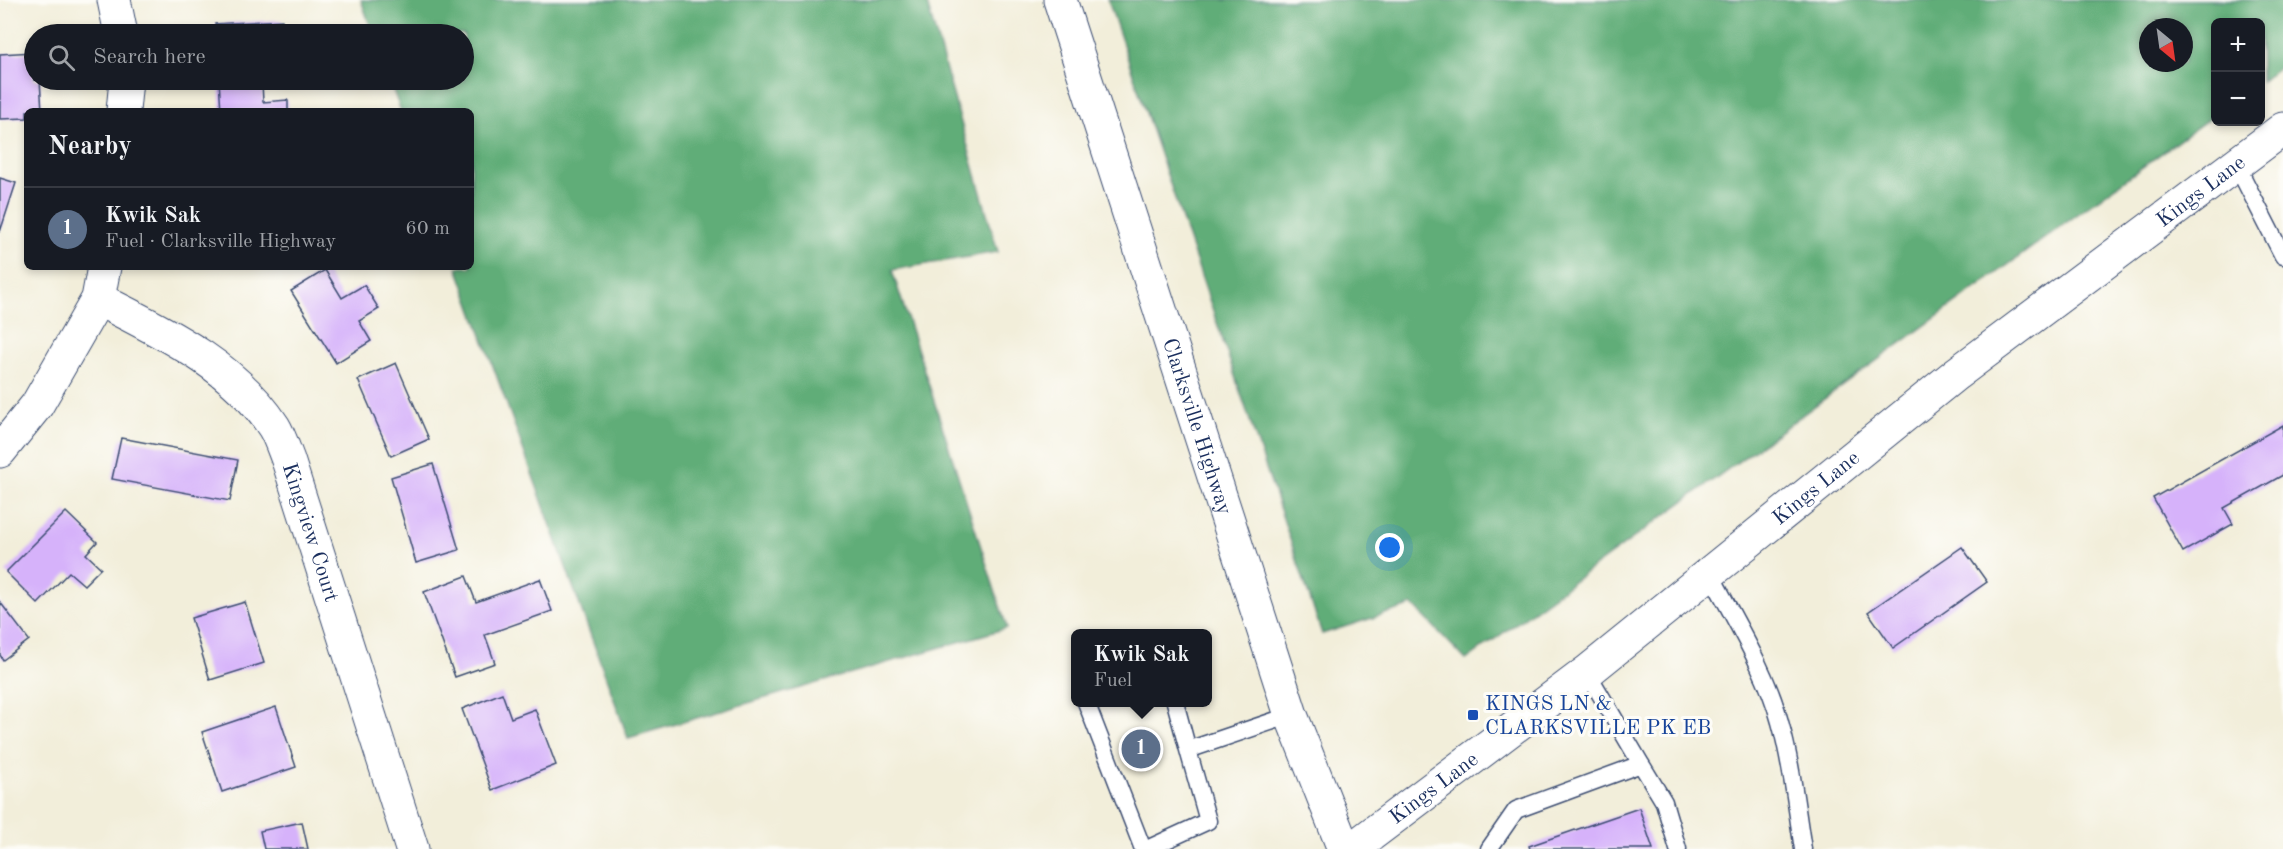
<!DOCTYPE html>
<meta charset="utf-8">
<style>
:root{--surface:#171b24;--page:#242831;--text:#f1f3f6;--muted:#9ea1a6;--line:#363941;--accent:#2563eb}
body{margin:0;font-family:"Old Standard TT",serif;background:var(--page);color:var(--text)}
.controls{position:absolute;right:18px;top:18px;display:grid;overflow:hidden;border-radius:9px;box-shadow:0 3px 9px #0003}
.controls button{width:54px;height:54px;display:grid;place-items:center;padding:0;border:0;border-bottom:2px solid var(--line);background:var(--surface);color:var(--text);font:30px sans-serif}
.compass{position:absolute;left:2139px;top:18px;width:54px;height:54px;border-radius:50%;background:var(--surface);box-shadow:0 3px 9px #0003;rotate:151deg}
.you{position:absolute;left:1390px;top:548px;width:21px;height:21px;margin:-15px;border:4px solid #fff;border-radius:50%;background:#1a73e8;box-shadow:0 0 0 9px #1a73e833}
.badge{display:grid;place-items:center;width:39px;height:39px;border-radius:50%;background:var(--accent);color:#fff;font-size:20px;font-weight:700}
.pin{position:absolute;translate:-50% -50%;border:3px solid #fff;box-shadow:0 2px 6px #0006}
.popup{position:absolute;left:1071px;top:629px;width:141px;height:78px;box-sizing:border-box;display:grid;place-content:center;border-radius:9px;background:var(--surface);filter:drop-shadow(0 2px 4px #0005);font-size:20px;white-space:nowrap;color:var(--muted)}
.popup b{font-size:22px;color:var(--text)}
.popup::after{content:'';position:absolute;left:50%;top:100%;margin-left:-12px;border:12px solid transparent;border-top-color:var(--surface)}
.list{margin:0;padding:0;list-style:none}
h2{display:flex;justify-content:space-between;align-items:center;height:78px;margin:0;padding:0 24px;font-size:26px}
h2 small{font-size:20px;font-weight:400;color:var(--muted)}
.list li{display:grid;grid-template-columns:39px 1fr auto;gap:18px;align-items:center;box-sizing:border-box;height:84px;padding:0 24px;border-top:2px solid var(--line)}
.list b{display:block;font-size:22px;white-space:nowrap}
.list p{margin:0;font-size:20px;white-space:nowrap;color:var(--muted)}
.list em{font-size:20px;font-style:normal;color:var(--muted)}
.icon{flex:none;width:33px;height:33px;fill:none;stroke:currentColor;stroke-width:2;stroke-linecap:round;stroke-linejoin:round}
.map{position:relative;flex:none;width:2283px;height:849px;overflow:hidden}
.search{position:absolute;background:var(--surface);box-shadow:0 3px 9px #0003;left:24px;top:24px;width:450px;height:66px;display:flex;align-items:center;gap:15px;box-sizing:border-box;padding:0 21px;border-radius:33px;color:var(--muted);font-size:22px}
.panel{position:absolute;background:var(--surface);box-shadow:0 3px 9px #0003;left:24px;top:108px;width:450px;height:162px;border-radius:9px}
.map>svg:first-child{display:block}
</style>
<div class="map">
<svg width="2283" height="849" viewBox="0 0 2283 849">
<rect width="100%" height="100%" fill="#fdfcf7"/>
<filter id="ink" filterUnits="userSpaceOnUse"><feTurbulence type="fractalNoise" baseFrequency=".0167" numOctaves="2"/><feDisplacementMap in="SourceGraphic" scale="12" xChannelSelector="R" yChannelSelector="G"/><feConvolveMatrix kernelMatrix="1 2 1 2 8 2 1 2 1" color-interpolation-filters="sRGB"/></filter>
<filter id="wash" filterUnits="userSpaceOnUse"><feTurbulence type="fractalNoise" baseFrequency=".008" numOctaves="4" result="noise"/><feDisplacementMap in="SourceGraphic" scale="24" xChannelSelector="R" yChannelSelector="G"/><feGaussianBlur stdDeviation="1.35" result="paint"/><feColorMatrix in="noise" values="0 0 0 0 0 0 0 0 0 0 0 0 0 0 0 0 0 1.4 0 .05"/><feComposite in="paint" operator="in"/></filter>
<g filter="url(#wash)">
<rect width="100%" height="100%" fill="#f2eeda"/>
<path fill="#61ad78" stroke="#3e6e6b" stroke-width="1.5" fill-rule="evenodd" d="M361,0h565l72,252 -106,18 115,358 -379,110 -171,-471h14v-156h-70l-12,-31h75v-46h-91z
M1108,0h1175v64l-22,17 -1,-59h-44l-1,92 -749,546 -53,-55 -91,29zM2148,27h36v36h-36z"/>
<g id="blocks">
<path fill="#d6b2fa" d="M282,20l1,14h-67l-1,-10z
M34,52v28h6l2,31h-15v7l-27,1v-65z
M219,80h57v1l-14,1 1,20 25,-2v11h-67z
M0,178l16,5 -16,49z
M325,270l17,28 22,-13 15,24 -20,12 12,20 -35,22 -45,-72z
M396,363l33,76 -38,17 -33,-76z
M2283,425v50l-59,33 9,16 -50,28 -30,-54z
M121,438l117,22 -8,41 -118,-22z
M433,464l26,86 -43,13 -25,-86z
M66,512l31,30 -11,12 15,14 -17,17 -15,-13 -31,32 -32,-32z
M1962,547l25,35 -94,66 -25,-36z
M466,576l10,26 64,-23 12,32 -67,24 10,28 -40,14 -31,-85z
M0,602l29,38 -26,20 -3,-5z
M245,602l19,61 -54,17 -19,-62z
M502,693l9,25 24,-9 21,56 -64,25 -30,-81z
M276,707l20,60 -74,25 -20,-60z
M1639,808l14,41h-123l-1,-3z
M302,822l6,27h-44l-4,-18z"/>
</g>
</g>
<g filter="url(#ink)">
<use href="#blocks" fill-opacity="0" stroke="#3b4c71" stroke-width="1.5"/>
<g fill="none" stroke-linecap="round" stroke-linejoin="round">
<defs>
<path id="service" d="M2236,164l47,92
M1710,573c24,46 57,99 70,149 12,42 16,85 23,127
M1086,702l57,147
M1175,702l13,48
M1641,764l23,38 14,47
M1147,849l61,-28 -20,-71 103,-35
M1489,849l27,-39 125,-46 -54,-92"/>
<g id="minor">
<path d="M114,0l7,34"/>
<path d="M123,111l3,-31"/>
<path id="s1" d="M98,299c64,33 135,65 176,128 6,10 10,23 14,33l124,389"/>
<path d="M0,451l37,-46 61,-106 6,-32"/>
</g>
<g id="tertiary">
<path id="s2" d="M1352,849l235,-177 369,-298 327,-245"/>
</g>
<g id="primary">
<path id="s3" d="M1060,0l231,715 53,134"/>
</g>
</defs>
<use href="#service" stroke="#3b4c71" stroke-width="19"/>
<use href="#minor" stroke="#3b4c71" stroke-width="35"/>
<use href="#tertiary" stroke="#3b4c71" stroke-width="35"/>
<use href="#primary" stroke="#3b4c71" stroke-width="35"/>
<use href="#service" stroke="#fff" stroke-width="16"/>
<use href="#minor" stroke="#fff" stroke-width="33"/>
<use href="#tertiary" stroke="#fff" stroke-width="33"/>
<use href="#primary" stroke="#fff" stroke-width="33"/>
</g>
</g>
<rect fill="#1a4fb4" stroke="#fdfcf7" stroke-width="2" x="1467" y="709" width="12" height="12" rx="3"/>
<g text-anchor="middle" stroke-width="6" stroke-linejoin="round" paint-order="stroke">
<g font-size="21" fill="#1b2f5e" stroke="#fdfcf7">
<text dy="7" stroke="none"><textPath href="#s2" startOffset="1074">Kings Lane</textPath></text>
<text dy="7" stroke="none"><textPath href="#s3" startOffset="448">Clarksville Highway</textPath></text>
<text dy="7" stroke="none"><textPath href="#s2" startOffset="588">Kings Lane</textPath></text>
<text dy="7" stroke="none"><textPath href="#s1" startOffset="332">Kingview Court</textPath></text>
<text dy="7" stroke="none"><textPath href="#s2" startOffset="102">Kings Lane</textPath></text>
</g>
<g font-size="21" fill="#164399" stroke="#fdfcf7" text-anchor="start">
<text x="1485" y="710">KINGS LN &amp;<tspan x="1485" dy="24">CLARKSVILLE PK EB</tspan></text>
</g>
</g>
</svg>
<div class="controls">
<button>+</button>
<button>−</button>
</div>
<svg class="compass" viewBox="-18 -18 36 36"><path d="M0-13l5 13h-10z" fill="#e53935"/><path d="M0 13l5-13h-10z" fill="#9ea1a6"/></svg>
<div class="you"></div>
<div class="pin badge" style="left:1141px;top:749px;background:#5c6f8a">1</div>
<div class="popup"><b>Kwik Sak</b>Fuel</div>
<div class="search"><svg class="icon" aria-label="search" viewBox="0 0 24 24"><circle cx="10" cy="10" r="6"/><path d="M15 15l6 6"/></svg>Search here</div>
<section class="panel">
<h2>Nearby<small></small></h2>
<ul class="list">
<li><span class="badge" style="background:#5c6f8a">1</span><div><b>Kwik Sak</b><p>Fuel · Clarksville Highway</p></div><em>60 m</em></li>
</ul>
</section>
</div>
